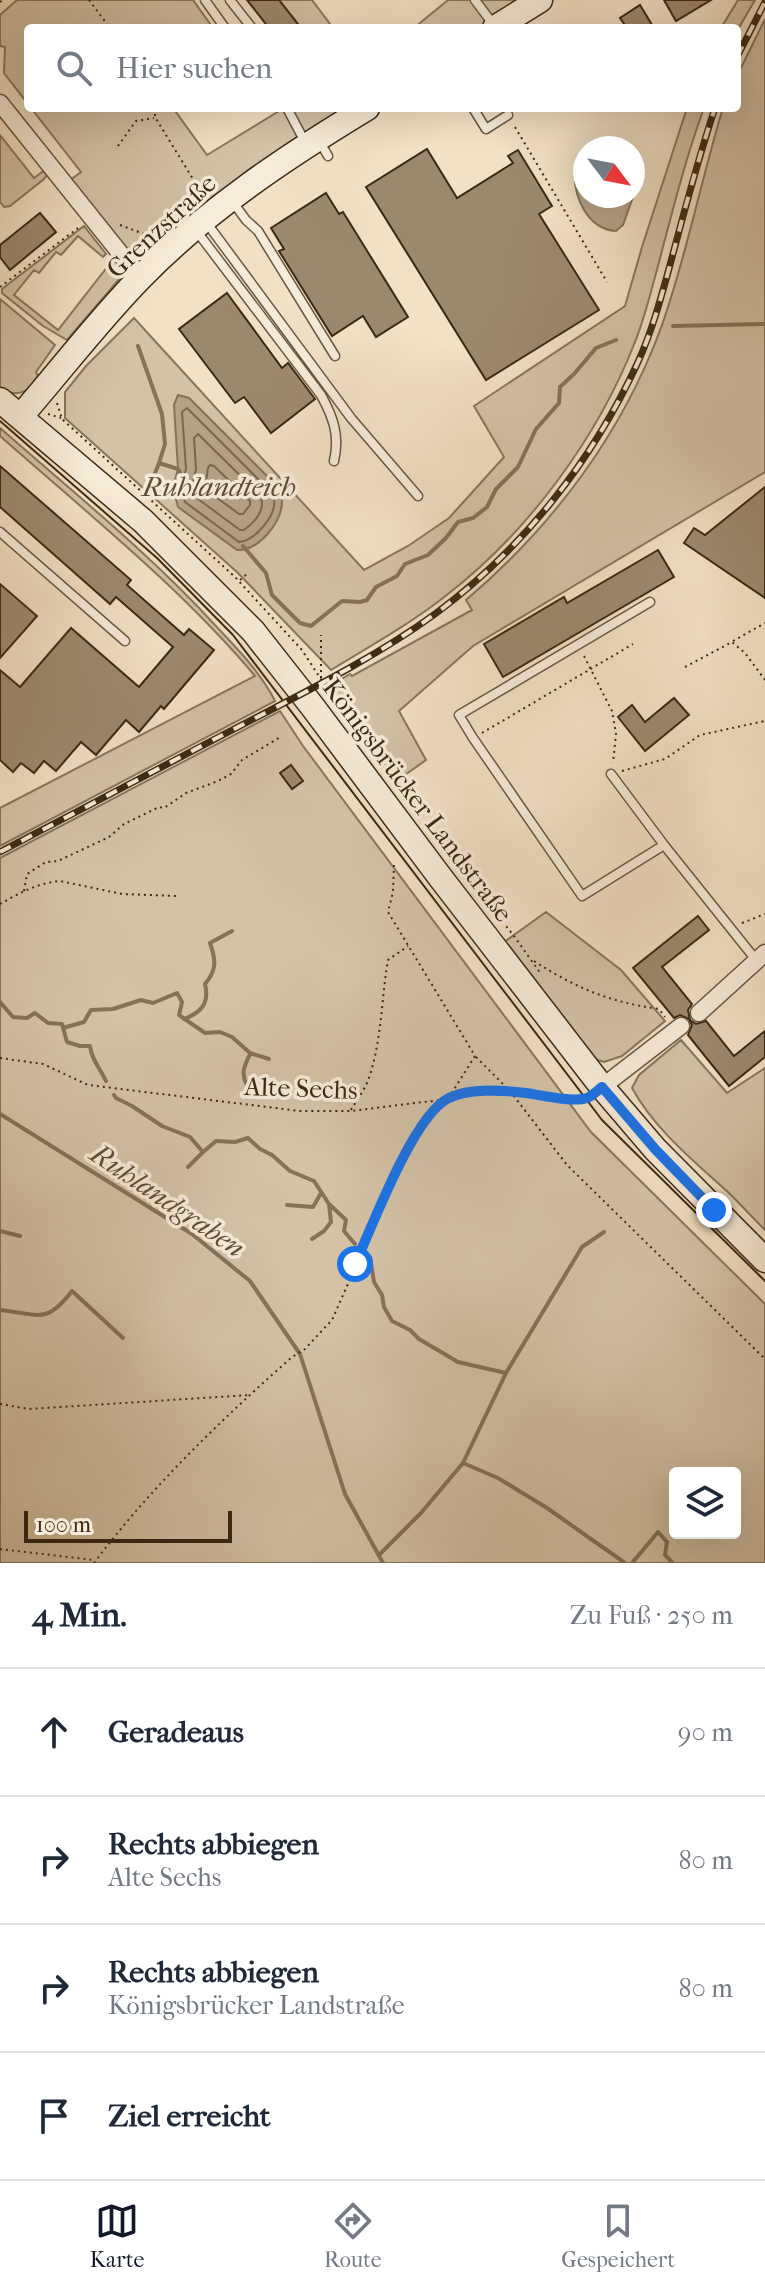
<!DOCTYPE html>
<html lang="de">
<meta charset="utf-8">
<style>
:root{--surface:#fff;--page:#f6f6f7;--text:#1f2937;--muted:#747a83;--line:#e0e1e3;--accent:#111827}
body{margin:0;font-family:"IM FELL French Canon",serif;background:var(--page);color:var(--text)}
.controls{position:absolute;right:24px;bottom:24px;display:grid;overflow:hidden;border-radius:8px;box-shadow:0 8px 32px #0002}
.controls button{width:72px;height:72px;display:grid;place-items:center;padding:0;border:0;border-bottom:2px solid var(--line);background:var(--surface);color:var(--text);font:40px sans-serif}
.compass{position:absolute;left:573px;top:136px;width:72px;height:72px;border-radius:50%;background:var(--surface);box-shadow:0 8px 32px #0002;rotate:122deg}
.scale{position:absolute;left:24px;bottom:20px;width:208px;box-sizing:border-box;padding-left:8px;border:4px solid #3d2912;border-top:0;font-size:22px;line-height:28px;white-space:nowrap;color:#3d2912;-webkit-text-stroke:6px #f7ecd9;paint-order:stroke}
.stop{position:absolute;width:24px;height:24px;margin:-18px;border:6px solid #1a73e8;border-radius:50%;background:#fff}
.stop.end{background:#1a73e8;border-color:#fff;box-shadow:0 2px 8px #0008}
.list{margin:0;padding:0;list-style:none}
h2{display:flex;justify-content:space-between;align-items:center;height:104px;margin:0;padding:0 32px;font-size:34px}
h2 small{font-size:26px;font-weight:400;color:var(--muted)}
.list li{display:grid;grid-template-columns:52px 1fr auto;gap:24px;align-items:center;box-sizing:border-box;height:128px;padding:0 32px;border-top:2px solid var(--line)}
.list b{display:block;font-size:30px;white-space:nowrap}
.list p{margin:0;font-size:26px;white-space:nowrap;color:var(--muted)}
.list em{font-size:26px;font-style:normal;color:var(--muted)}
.icon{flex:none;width:44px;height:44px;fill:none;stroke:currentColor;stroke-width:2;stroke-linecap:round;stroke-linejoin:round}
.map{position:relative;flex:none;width:765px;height:1563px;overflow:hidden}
.search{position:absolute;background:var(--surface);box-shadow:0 8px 32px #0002;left:24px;right:24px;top:24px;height:88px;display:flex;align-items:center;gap:20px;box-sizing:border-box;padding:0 28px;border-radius:8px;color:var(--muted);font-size:30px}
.sheet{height:616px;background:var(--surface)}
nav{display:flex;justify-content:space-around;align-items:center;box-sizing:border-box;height:112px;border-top:2px solid var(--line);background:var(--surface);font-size:22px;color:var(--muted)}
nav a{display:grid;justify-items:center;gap:4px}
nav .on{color:var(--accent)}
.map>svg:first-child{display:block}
</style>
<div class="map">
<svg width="765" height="1563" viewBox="0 0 765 1563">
<rect width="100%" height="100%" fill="#f2e1c5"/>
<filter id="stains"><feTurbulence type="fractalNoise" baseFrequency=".0025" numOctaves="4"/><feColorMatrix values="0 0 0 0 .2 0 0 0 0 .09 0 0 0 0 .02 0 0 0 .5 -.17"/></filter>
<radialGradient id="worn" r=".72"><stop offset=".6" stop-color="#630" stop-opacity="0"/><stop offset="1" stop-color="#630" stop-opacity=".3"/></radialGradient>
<path fill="#d3c2a7" stroke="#88765c" stroke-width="2" fill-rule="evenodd" d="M17,0h176l20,28h-185v76l-24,-31 1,-26 -5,-1v-31z
M279,0h33l21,28h-32z
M448,0h92l-45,28h-81z
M738,0h17l-18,31v-3h-16z
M765,19v453l-292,174 -74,65 27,49 -31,22 -51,-67 -14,-29 20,-12 2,2 120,-66 -6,-10c87,-74 157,-167 196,-275 25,-71 39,-145 61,-217h14v-32z
M31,108h142l34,47 77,-47h83l-192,138 -43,15 -62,-81 11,-8z
M687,108h17c-19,52 -32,105 -46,158 -7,25 -13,51 -23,76 -37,95 -106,189 -187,252 -36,29 -78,52 -117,76l-93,-97 -173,-155v-26l21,-26 48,-48 230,252 44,-24 41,-28 55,-61 -30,-51 151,-100 17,-59z
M0,135l34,43 12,-9 2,4 -4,6 -34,27 -6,1 -4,-5z
M84,226l22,28 -3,3 -25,-21 -17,19 -5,-3 -17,21 -5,-3 -20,25 44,35 57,-73 12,13 -60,70 -24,-14 -41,-33v-4z
M0,299l55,46 -19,27 3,6c-11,14 -22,20 -39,11z
M0,428c73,64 149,125 214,196 22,23 47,49 61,77l-275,145v-38l255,-132c-75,-89 -168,-163 -255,-240z
M280,711l23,35 288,386 174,172v259h-765v-705zM675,1473h60v60h-60z
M546,912l75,58 44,51 -43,35 -18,6 -13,-4 -91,-113z
M681,1040l46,53 38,-25v162c-12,-12 -23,-24 -35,-36 -35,-32 -75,-64 -98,-106l7,-13z"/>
<path fill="#b4a288" stroke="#847259" stroke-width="2" d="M580,168l5,7v21h48v-26l9,2 -19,53 -7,6c-29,-2 -43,-35 -41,-60z
M178,395l11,3 85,85c3,6 8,11 8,18 0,21 -23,50 -45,49l-59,-43 -5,-20 5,-18 -4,-64z"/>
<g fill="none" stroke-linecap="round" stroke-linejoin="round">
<path stroke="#78664d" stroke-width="2" d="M187,408l80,80c1,1 7,10 7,11 3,17 -20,42 -35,43l-54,-40 -4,-15 5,-18 -4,-57z
M198,434l61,60c9,14 -4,28 -15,36h-4l-46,-34 -2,-9 4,-18 -2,-31z
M210,465l4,1 36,35v4l-7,9h-4l-34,-25 3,-21z"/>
<path stroke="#847259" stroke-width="4" d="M673,326l92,-2
M138,346l24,68 3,30 -6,19
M149,489l10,-26 19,6 2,3
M243,546l23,27 6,22 28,28 11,3 31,-25 18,1 7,-2 9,-13 21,-11 8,-12 23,-9 18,-17 12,-16 15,-4 14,-11 9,-18 22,-22 18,-38 23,-26 1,-16 14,-13 22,-26 20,-8
M0,1002l13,15 14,1 8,-5 13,10 14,1 5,18 13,4h10c2,15 10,22 16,35
M184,1019c16,-6 26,-15 21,-35 12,-14 11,-24 5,-41l22,-12
M63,1028l21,-6 7,-12 22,-1 28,-9 12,3 24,-10 5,9 -3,13 26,18 15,-1 12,5 18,16 19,6
M247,1085c-7,-12 -2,-20 3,-31
M114,1095l2,3 16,8 30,20 28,11 13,15 13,-11 19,1 13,-4 12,11 12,6 18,16 24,10 15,23 17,16 -2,11 11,13
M0,1114l192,120 58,47 50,73 45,140 38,69
M188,1167l15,-15
M287,1205l26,2 8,-14
M0,1231l20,5
M312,1239l12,-8 7,-9 -2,-18
M370,1257l4,25 8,13 2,12 8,14 18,9 9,9 39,23 48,11
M0,1310c39,4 46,15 72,-19l51,47
M463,1463l35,15 49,30 78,55
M379,1555l42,-42 42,-50 43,-90 76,-126 22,-15
M632,1563l26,-31 9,10 -2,13 8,8"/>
</g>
<path fill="#9b896f" stroke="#3d2912" stroke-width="2" d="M247,0h32l22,28h-32z
M664,0h47l-35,21z
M640,5l14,23h-27l-7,-10z
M427,149l30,49 56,-35 -5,-7 10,-6 34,56 -13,8 60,96 -113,70 -120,-193z
M326,193l13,21 4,-2 65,105 -32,20 -13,-21 -31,20 -53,-85 5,-2 -13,-21z
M40,213l16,19 -46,38 -10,-13v-12z
M227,293l55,75 6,-5 27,36 -44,34 -27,-36 -9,6 -56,-74z
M0,466l131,114 -4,5 57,50 5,-6 25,21 -50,59 -3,-3 -22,26 -13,-12 -30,35 -15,-13 -25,29 -12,-10 -10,12 -13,-10 -8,9 -13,-12v-90l20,17 51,-59 68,59 34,-40 -57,-50 -6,7 -110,-97z
M765,487v111l-81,-55 10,-15 11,7z
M658,550l16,27 -171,100 -19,-33 80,-47 3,6z
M0,584l37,32 -37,42z
M674,698l15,17 -44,36 -27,-34 14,-12 13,17z
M291,765l12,16 -11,8 -12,-16z
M698,916l11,14 -47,37 30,37 -4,6 2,10 6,4 10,-3 28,35 31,-25v26l-36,29 -41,-51 4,-10 -3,-6 -9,-4 -6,3 -41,-50z"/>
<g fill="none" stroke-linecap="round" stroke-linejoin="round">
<defs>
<path id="service" d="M205,0l20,28
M230,0l22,28
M475,0l18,24
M287,108l19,36
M473,108l13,21 22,-14
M318,139l10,17
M232,201l14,19 12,11 77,125
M206,222l145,196 67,78
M195,229l126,166c12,22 19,40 13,66
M0,532l125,109
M650,602l-191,113 14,23 109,158 82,-51 92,115
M611,774l53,71"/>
<path id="minor" d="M0,103l140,175
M699,1013l66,-60
M602,1087l79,-61"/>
<path id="secondary" d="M495,28l45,-28
M0,400l143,121 110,110 59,75 128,171 162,210 53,62 110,111
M20,417c40,-46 78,-96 121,-140 67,-68 145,-120 226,-169"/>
</defs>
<use href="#service" stroke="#6a573f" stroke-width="11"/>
<use href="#minor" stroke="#6a573f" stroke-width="19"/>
<use href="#secondary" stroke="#3d2912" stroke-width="27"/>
<path stroke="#3d2912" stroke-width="2" stroke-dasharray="2 4" stroke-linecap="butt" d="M89,0l21,28
M0,2l3,-2
M155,108v9l41,67 14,7
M515,127l92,155
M118,146l18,-25 18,-3
M120,225l35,13
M0,287l78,-59
M57,403l5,16 173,158 67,73 42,65 68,91
M48,414l13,4
M240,580l7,-6
M733,641l32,-18
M584,656l28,55 4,23 -3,29
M685,667l47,-25 13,11 20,27
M321,678v-43
M482,733l151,-89
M622,771l43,-12 35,-24 65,-14
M450,856l64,80 27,38
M24,891l3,-17 19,-12 12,-1 51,-24 15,-13 35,-17 5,1 22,-15 32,-12 13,-7 11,-14 40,-24
M0,904c19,-11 38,-21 60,-23l62,13 54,2
M742,923l23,-9
M534,961c42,27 75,41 125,48l6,8
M476,1057l34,34 57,74 198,194
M0,1058l43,6 45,21 212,26h51l97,-12 29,-7 33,-1 63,8 13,-1
M351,1110c5,-9 12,-18 16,-27 15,-39 14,-83 21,-123l20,-14
M0,1404l29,5 221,-14
M0,1549l94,11
M94,1563c57,-76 127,-143 198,-206l13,-8 27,-29 80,-181 18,-25 18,-15 27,-43 -87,-144 5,-20 1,-27"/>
<use href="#service" stroke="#f7ecd9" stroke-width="8"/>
<use href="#minor" stroke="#f7ecd9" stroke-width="16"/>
<use href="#secondary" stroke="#f7ecd9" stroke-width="24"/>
<path stroke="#3d2912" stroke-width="2" d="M0,421l157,137 76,77 369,485 163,161"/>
<defs>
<path id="rail" d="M737,57l28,-55
M0,852c79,-41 157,-83 236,-124 67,-35 137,-69 199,-114 88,-65 157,-152 203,-252 14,-31 23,-64 32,-97 14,-53 28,-106 45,-157"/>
</defs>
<use href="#rail" stroke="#3d2912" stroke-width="7"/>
<use href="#rail" stroke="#f7ecd9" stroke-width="4" stroke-dasharray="12" stroke-linecap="butt"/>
</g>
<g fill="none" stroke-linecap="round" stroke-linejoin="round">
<path stroke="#1a73e8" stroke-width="10" d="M355,1264c18,-39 57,-145 92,-165 20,-11 56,-9 79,-6 15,2 47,10 61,5 5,-2 10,-7 15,-11l53,62 59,61"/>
</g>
<g text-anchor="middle" stroke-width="7" stroke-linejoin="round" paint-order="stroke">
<g font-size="26" fill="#3d2912" stroke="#f7ecd9">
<text transform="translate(161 226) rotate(-43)" y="9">Grenzstraße</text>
<text transform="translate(418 800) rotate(53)" y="9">Königsbrücker Landstraße</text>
<text transform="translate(301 1088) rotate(2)" y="9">Alte Sechs</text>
</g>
<g font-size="28" font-style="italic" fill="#614d35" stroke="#f7ecd9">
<text x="219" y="496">Ruhlandteich</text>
<text transform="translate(168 1200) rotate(34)" y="10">Ruhlandgraben</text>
</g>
</g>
<rect width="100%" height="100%" filter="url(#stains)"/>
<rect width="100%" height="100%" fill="url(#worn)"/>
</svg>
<div class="controls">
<button><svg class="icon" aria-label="layers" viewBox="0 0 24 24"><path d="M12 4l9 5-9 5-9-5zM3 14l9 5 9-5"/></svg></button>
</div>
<svg class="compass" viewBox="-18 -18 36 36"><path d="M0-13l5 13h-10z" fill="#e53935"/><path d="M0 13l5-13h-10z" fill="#747a83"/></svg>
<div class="scale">100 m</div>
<div class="stop" style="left:355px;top:1264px"></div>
<div class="stop end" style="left:714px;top:1210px"></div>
<div class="search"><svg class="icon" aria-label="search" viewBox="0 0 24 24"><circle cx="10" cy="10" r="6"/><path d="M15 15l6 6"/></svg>Hier suchen</div>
</div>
<section class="sheet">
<h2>4 Min.<small>Zu Fuß · 250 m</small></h2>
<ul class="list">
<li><svg class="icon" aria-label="ahead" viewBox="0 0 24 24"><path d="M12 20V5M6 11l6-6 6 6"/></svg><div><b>Geradeaus</b></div><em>90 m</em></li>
<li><svg class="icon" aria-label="right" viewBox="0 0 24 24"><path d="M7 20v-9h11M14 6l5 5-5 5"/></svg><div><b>Rechts abbiegen</b><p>Alte Sechs</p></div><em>80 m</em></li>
<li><svg class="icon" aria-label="right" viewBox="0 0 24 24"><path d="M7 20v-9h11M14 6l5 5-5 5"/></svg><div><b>Rechts abbiegen</b><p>Königsbrücker Landstraße</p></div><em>80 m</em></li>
<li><svg class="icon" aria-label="arrive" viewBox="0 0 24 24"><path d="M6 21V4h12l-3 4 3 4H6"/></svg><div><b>Ziel erreicht</b></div></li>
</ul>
</section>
<nav>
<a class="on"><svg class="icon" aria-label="map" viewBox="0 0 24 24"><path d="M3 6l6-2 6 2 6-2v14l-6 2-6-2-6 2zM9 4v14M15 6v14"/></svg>Karte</a>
<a><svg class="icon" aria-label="directions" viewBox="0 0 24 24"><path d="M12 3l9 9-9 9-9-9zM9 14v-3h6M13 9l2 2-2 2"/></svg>Route</a>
<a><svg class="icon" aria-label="saved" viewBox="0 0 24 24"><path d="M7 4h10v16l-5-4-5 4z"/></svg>Gespeichert</a>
</nav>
